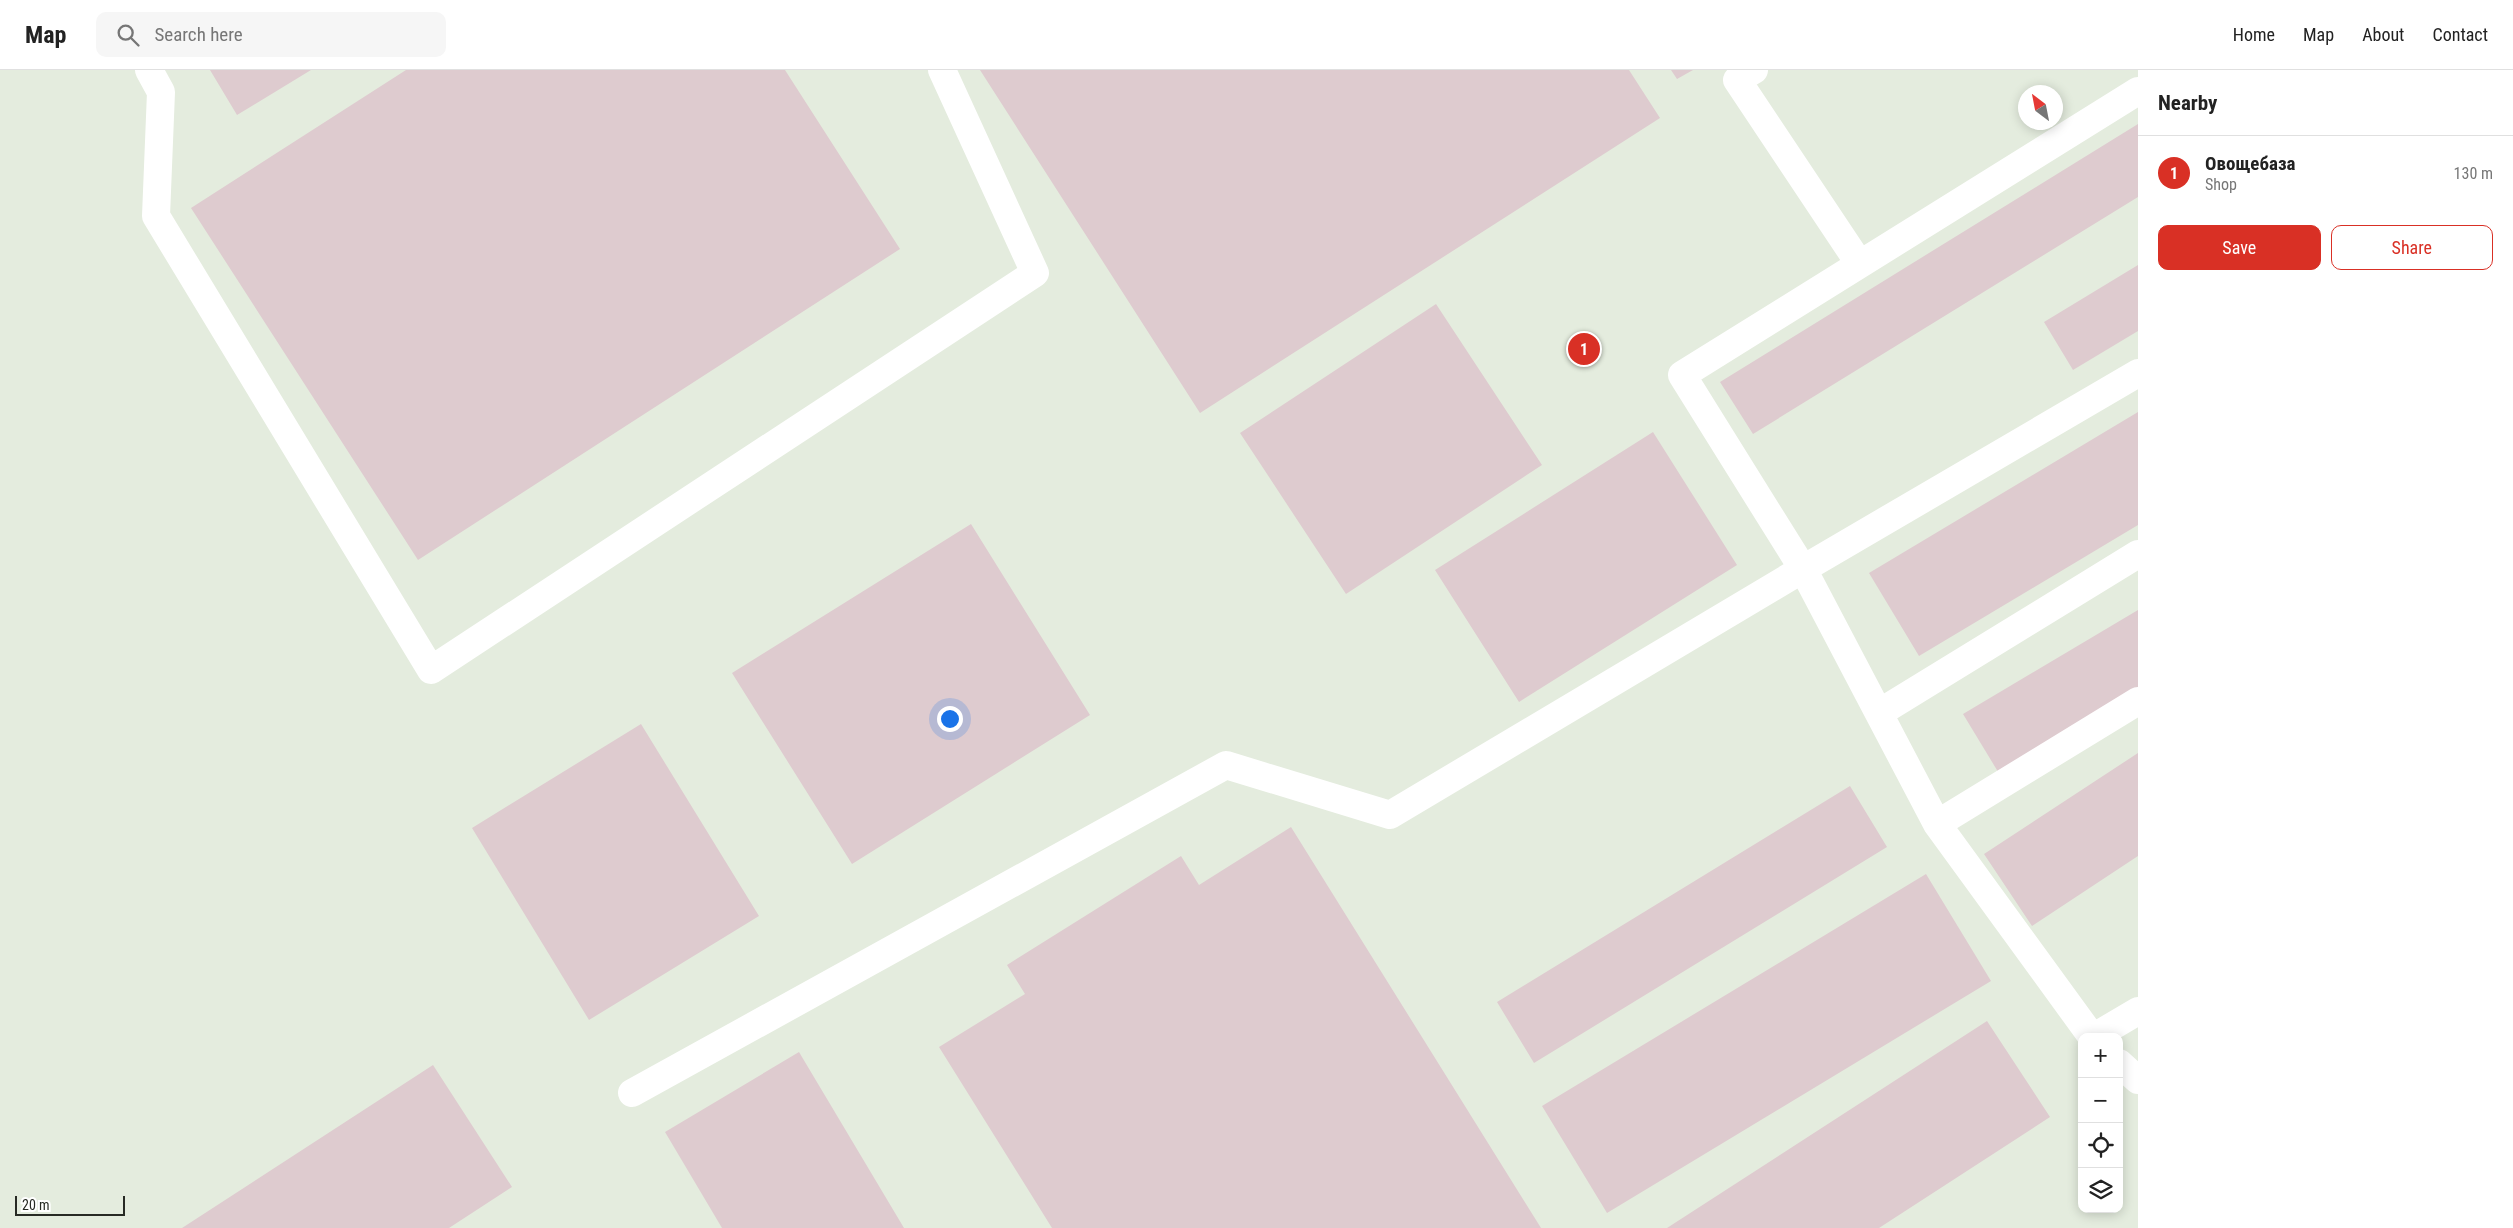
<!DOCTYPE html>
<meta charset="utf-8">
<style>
:root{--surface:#fff;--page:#f6f6f6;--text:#222;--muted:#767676;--line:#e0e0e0;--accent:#d93025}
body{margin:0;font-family:"Roboto Condensed",sans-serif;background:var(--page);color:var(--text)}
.controls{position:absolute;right:15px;bottom:15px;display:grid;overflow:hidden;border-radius:10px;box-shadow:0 2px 12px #0003}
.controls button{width:45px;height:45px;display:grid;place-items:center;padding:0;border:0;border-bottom:1px solid var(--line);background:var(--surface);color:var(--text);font:25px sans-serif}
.compass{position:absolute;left:2018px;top:15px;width:45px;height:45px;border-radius:50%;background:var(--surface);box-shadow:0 2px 12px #0003;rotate:328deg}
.scale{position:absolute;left:15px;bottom:12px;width:110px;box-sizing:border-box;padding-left:5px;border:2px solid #272a24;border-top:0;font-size:14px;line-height:18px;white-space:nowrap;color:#272a24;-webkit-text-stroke:4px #fff;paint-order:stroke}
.you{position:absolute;left:949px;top:648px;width:18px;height:18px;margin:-12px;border:4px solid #fff;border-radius:50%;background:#1a73e8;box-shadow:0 0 0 8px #1a73e833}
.badge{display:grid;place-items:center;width:32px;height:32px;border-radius:50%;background:var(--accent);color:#fff;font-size:16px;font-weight:700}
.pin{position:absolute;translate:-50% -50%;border:2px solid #fff;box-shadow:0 1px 5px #0006}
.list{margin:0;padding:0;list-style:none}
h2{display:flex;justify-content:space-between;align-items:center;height:65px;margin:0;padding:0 20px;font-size:21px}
h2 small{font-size:16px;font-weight:400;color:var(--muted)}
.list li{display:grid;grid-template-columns:32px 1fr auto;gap:15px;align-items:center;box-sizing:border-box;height:75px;padding:0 20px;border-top:1px solid var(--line)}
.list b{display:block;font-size:19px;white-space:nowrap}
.list p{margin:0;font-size:16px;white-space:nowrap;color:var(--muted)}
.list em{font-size:16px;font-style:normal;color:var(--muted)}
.actions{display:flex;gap:10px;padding:15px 20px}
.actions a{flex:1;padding:11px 0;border:1px solid var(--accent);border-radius:10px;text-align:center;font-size:18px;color:var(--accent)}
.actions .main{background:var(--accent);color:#fff}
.icon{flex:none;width:28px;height:28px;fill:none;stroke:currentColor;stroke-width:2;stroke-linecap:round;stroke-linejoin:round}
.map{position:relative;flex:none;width:2138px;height:1158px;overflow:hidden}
header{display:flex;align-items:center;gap:30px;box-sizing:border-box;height:70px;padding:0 25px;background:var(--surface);border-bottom:1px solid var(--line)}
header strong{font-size:24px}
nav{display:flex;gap:28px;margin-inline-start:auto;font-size:18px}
.search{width:350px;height:45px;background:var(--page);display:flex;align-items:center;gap:12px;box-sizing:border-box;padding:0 18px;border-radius:10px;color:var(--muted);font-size:19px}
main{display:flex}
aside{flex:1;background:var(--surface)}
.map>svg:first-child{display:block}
</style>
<header>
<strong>Map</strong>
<div class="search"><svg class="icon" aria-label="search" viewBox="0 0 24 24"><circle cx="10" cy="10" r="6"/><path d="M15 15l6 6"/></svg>Search here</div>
<nav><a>Home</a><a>Map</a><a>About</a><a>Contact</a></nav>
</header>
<main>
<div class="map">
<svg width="2138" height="1158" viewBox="0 0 2138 1158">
<rect width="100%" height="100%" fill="#e4ecde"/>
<path fill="#decbcf" d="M210,0h101l-74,45z
M406,0h379l115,179 -482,311 -227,-352z
M980,0h649l31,48 -460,295z
M1671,0h22l-16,9z
M2138,54v73l-385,237 -33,-52z
M2138,195v66l-65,39 -29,-48z
M1436,234l106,161 -196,129 -106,-161z
M2138,342v113l-219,131 -50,-83z
M1653,362l84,133 -218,137 -84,-132z
M971,454l119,191 -238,149 -120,-191z
M2138,540v89l-135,81 -40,-66z
M641,654l118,192 -170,104 -117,-192z
M2138,683v103l-106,70 -48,-72z
M1850,716l37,61 -353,216 -37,-61z
M1291,757l250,401h-489l-113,-181 86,-53 -18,-29 174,-109 18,29z
M1926,804l65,107 -384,232 -65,-107z
M1987,951l63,96 -171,111h-212z
M799,982l105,176h-182l-57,-96z
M433,995l79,122 -63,41h-267z"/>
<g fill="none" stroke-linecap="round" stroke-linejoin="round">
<path stroke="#fff" stroke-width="28" d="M149,0l12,22 -5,124 275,454 604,-397 -93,-203
M1754,0l-17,10 122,183
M1879,643l259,-159
M1937,754l201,-123
M2092,967l-155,-213 -134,-255 -121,-194 456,-284
M2094,967l44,-26
M2119,993l19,17
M632,1023l594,-328 164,50 413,-246 335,-196"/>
</g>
</svg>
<div class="controls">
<button>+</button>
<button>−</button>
<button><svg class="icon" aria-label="locate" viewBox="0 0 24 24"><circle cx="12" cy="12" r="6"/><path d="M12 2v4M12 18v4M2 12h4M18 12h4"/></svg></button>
<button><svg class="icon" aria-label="layers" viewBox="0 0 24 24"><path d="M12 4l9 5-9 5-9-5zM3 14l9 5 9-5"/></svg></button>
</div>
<svg class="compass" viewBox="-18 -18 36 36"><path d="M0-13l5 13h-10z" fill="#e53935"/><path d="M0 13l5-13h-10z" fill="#767676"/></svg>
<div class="scale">20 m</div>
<div class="you"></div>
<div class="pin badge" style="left:1584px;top:279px">1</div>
</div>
<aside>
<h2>Nearby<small></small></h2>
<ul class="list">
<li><span class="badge">1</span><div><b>Овощебаза</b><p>Shop</p></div><em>130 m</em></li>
</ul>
<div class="actions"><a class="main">Save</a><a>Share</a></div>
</aside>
</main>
